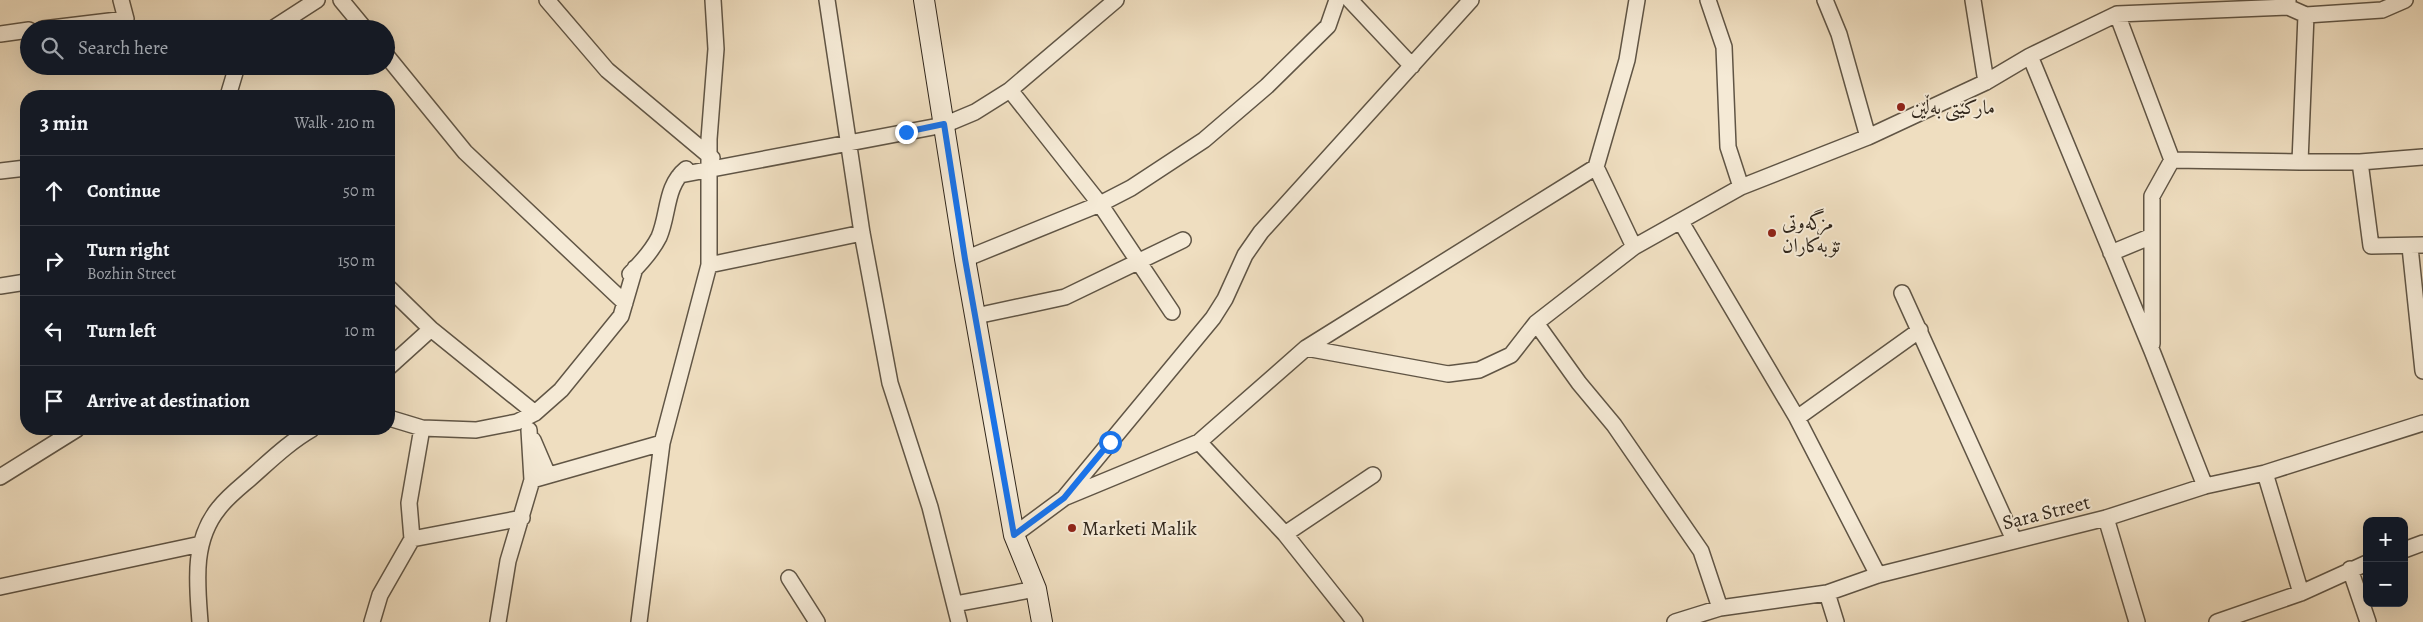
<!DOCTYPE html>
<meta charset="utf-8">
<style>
:root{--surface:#171b24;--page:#242831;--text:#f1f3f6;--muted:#9ea1a6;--line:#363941}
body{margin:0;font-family:Alegreya,Amiri,serif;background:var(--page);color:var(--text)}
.controls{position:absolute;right:15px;bottom:15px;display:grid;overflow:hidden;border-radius:10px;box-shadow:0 5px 20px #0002}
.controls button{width:45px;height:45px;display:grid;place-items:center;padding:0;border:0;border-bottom:1px solid var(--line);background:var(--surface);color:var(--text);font:25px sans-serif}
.stop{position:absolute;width:15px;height:15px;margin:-11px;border:4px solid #1a73e8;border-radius:50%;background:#fff}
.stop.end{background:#1a73e8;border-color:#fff;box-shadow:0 1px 5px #0008}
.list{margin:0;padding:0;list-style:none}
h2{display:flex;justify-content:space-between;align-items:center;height:65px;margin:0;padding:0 20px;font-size:21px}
h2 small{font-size:16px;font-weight:400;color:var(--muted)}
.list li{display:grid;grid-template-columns:32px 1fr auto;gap:15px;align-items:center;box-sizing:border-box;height:70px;padding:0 20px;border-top:1px solid var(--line)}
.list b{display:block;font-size:19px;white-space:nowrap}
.list p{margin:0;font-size:16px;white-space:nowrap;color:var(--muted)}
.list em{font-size:16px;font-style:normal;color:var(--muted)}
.icon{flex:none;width:28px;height:28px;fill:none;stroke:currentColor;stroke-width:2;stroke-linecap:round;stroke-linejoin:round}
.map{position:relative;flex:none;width:2423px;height:622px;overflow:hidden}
.search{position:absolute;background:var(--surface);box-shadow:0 5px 20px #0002;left:20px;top:20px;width:375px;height:55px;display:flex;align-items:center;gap:12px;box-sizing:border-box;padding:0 18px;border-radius:28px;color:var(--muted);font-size:19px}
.panel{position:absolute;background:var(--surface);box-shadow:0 5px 20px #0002;left:20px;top:90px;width:375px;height:345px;border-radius:20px}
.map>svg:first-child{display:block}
</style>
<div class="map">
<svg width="2423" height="622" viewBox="0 0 2423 622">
<rect width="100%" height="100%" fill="#efdec0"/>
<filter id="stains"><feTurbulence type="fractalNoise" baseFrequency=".004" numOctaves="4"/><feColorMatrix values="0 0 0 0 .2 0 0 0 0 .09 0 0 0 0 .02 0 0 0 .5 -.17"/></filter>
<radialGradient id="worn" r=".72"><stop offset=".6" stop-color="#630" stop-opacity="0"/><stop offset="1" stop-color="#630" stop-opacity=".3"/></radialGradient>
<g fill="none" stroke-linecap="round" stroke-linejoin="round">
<defs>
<path id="street" d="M341,0l24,29
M547,0l60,70 105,88
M827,0l35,233 28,150 40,124 29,115
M1350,0l62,66
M1708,0l16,47 4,100 13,40
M1825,0l14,34 29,103
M1973,0l13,82
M2288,0v7l18,8 -6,147h60l11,84 52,-1
M2117,14l55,146
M2306,15l76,-5 23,-10
M43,29l83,-10 -5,-19
M272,29l45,-29
M0,34l29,-4
M386,55l79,97 160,151
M2030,56l122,295 53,135
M1010,90l90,114 72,108
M228,96l9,-30
M2360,162l63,-5
M0,171l26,-3
M680,175l264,-50 31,-13 35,-22 106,-90
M1681,222l116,196 81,157
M1634,247l-38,-80 31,-107 10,-60
M2410,247l13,124
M2111,253l41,-17
M965,259l135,-55 31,-16 73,-48 63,-54 61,-60 9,-26
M709,265l153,-32
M630,274c11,-11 22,-23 29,-37 10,-23 6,-51 27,-68
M0,286l26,-4
M389,288l42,41 104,84
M1902,293l112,247
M976,316l89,-19 118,-57
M1536,323l43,60 35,42 87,126 19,57
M2152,344v-148l20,-36 128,2
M1306,348l142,26 31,-4 32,-15 25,-32 98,-76 107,-60 127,-50 118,-55 44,-26 87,-42 171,-7
M389,367l42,-38
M389,418l33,10 54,2 41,-8 18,-9 26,-23 60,-74 14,-48
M1797,418l123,-88
M533,440l15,35
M1199,442l86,92 70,88
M2265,473l36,120
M0,477l77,-48
M532,480l130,-37
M1066,497l133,-55 107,-94 290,-181
M2106,518l31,104
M1285,534l88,-59
M1014,535l50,-37 149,-180 12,-19 20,-44 16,-23 210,-232
M412,539l110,-21
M2404,550l19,-7
M2350,569l18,53
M789,578l28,44
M0,587l201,-43
M1827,593l9,29
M955,604l81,-15
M200,622c-3,-39 -8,-81 19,-114 10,-13 24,-23 36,-34 18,-16 36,-33 57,-45
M372,622l8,-27 32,-56 -3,-36 13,-75
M498,622l10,-61 24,-81 -3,-50
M639,622l23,-179 47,-178v-126l7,-90 -3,-49
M1675,622l45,-14 107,-15 51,-18 228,-57 99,-32 60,-13 158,-50
M2217,622l84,-29 66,-30"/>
<path id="secondary" d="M924,0l41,259 49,276 22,54 6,33"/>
</defs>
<use href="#street" stroke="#605545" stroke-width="18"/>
<use href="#secondary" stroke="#31271c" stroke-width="22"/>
<use href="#street" stroke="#f5ead6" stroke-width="15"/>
<use href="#secondary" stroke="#f5ead6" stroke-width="20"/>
</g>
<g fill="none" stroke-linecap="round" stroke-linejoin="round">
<path stroke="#1a73e8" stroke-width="6" d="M906,132l38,-8 21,135 49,276 50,-37 46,-56"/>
</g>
<g fill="#8f2418" stroke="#f5ead6" stroke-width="2">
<circle cx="1901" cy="107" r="5"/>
<circle cx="1772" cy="233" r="5"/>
<circle cx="1072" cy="528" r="5"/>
</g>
<g text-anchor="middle" stroke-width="4" stroke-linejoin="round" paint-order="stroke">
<g font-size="20" fill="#31271c" stroke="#f5ead6" text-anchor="start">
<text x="1911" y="114">مارکێتی بەڵێن</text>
<text x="1782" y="229">مزگەوتی<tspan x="1782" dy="23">تۆبەکاران</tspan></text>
<text x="1082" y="535">Marketi Malik</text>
</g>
<g font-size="20" fill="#31271c" stroke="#f5ead6">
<text transform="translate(2046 512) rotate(-14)" y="7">Sara Street</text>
</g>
</g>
<rect width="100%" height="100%" filter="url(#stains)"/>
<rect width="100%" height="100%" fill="url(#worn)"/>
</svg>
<div class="controls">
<button>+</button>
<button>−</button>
</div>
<div class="stop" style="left:1110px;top:442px"></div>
<div class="stop end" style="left:906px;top:132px"></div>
<div class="search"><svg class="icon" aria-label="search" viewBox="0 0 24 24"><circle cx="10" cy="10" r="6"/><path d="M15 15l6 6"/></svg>Search here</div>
<section class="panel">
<h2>3 min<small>Walk · 210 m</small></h2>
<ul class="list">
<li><svg class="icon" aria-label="ahead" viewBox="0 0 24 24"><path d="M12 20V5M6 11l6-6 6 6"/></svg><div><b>Continue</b></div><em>50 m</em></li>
<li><svg class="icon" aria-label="right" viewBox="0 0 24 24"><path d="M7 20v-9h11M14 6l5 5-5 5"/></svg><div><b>Turn right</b><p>Bozhin Street</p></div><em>150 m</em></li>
<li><svg class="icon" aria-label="left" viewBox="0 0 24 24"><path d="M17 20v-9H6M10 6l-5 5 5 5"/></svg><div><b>Turn left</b></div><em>10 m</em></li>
<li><svg class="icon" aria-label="arrive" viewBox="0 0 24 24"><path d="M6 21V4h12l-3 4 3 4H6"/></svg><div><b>Arrive at destination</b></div></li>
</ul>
</section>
</div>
